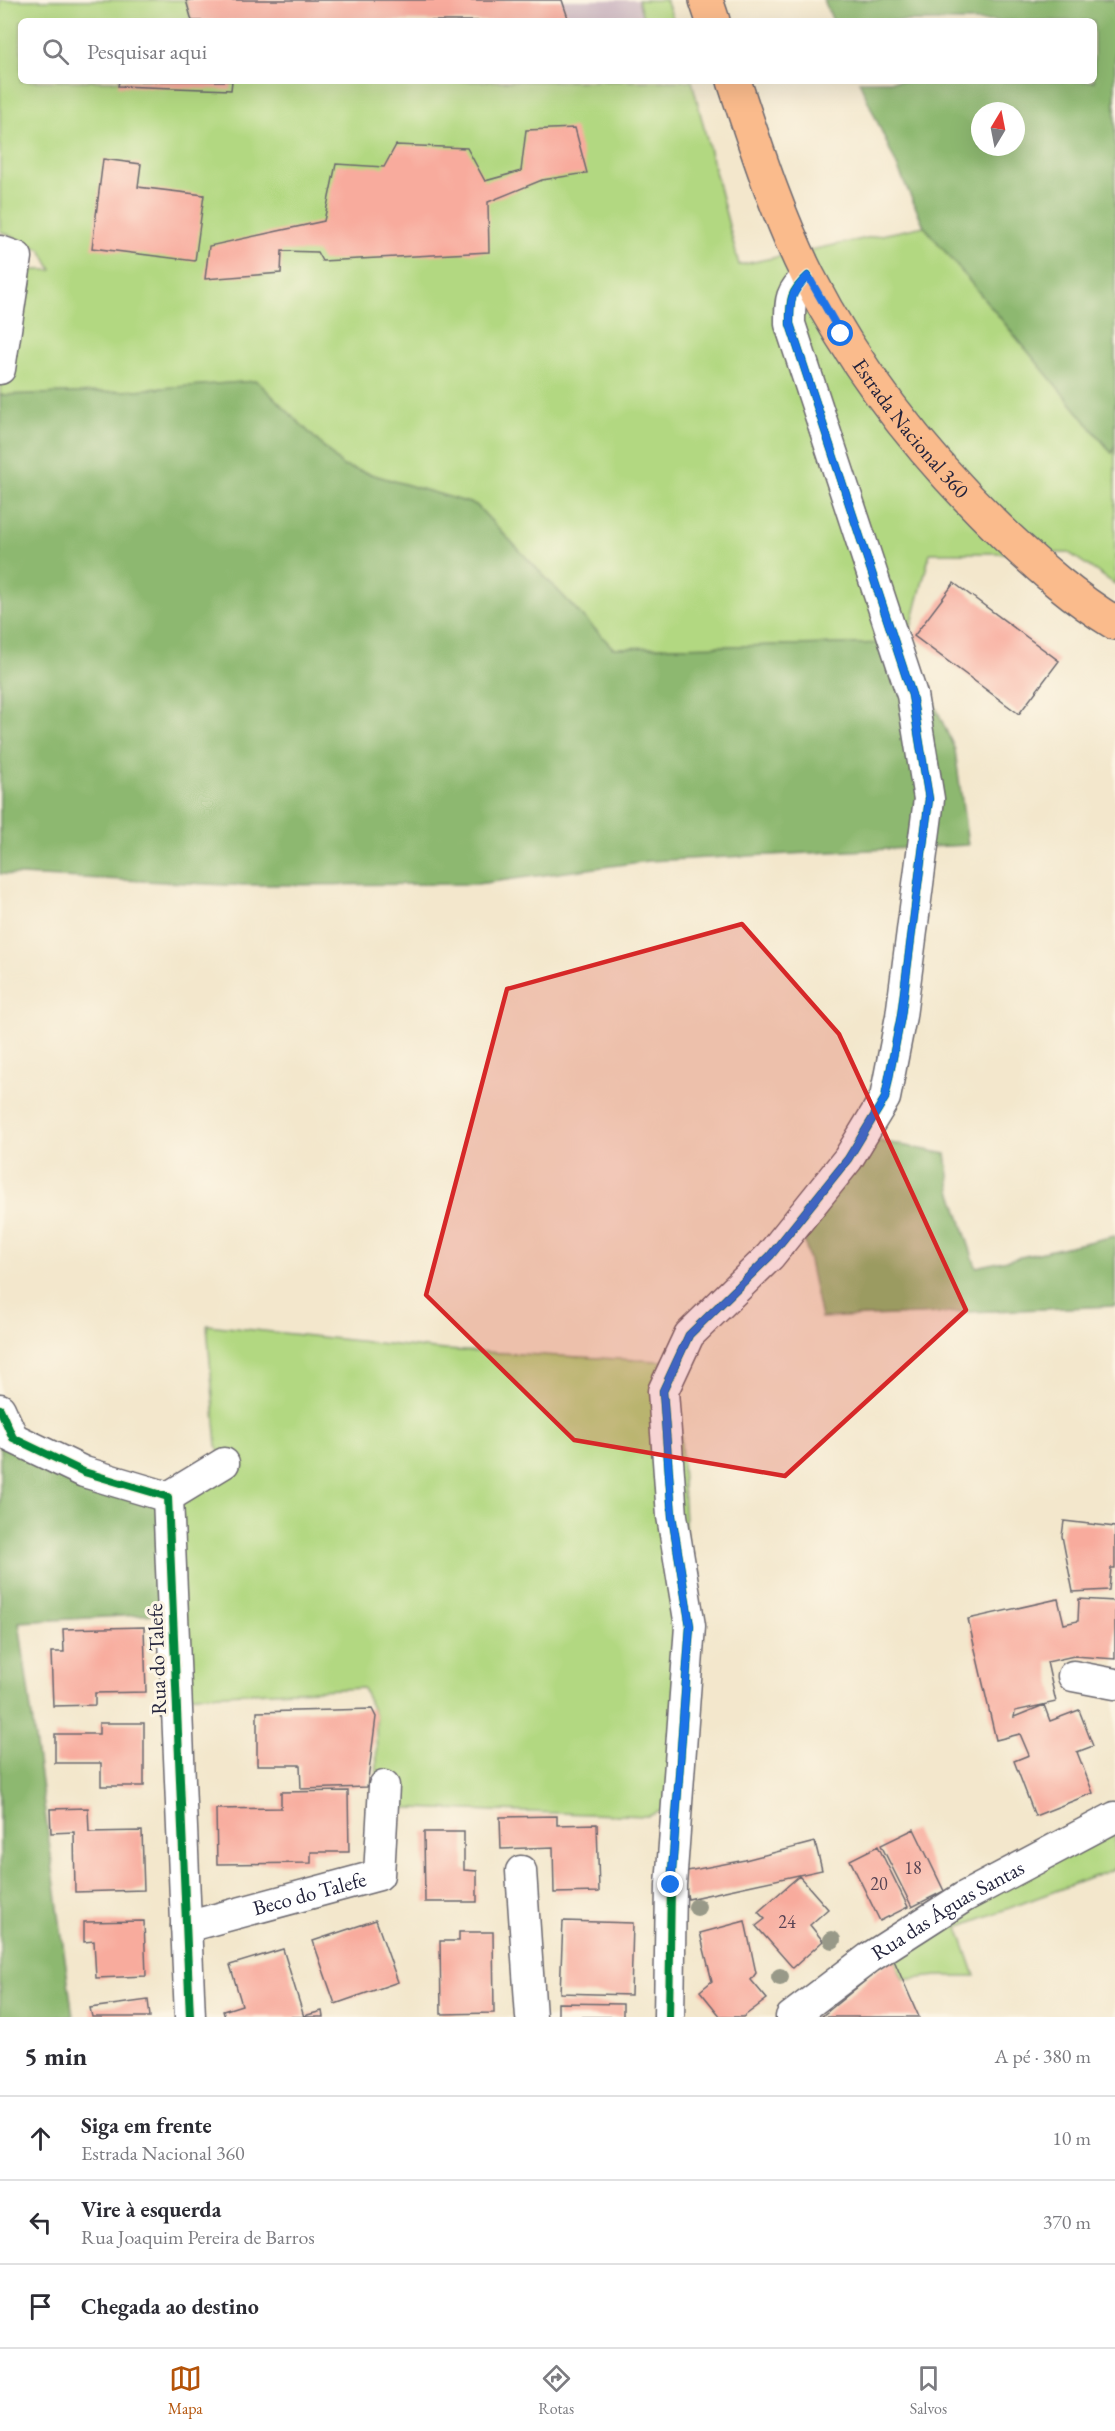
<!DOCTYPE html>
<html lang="pt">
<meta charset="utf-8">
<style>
:root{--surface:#fff;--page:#f2f2f3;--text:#2b2b33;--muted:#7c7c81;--line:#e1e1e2;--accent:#b45309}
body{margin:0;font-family:"EB Garamond",serif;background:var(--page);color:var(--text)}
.compass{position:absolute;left:971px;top:102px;width:54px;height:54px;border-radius:50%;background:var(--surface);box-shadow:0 6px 24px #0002;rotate:10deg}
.stop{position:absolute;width:18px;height:18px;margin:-14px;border:4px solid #1a73e8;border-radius:50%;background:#fff}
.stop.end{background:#1a73e8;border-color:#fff;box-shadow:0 2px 6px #0008}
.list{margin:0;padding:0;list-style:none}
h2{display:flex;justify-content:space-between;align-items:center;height:78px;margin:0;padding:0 24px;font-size:26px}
h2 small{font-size:20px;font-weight:400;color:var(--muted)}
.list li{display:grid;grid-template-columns:39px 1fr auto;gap:18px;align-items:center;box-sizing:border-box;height:84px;padding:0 24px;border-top:2px solid var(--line)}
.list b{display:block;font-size:22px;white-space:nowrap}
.list p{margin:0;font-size:20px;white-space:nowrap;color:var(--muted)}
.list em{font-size:20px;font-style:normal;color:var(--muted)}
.icon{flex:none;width:33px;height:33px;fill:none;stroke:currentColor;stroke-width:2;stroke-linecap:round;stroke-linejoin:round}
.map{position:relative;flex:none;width:1115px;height:2017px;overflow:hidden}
.search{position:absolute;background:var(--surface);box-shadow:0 6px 24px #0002;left:18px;right:18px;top:18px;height:66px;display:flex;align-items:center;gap:15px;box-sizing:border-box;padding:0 21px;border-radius:9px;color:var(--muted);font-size:22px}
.sheet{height:330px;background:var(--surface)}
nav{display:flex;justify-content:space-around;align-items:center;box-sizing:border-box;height:84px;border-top:2px solid var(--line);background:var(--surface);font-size:16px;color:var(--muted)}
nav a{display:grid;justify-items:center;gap:3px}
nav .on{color:var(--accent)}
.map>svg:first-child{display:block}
</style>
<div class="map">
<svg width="1115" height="2017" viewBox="0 0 1115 2017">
<rect width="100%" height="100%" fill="#fcf5e5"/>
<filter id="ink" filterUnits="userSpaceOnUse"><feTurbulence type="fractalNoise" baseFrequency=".0167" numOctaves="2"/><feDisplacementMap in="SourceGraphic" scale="12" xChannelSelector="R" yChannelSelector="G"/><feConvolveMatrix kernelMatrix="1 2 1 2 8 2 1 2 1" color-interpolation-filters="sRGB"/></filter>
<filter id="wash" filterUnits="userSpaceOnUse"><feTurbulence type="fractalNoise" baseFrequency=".008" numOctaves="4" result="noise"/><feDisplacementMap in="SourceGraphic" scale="24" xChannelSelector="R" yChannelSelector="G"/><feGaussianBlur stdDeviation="1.35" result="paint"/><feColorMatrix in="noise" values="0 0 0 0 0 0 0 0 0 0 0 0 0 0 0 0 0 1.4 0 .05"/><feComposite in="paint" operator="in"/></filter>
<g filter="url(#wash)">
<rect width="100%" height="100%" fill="#f3e7cc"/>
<path fill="#d2bdc6" d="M186,0h480l8,21h-482z"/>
<path fill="#b2d881" stroke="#6a7d5e" stroke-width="1.5" d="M0,0h186l6,21h-171v60h671l47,184 185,-39 188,227 3,-9v140l-46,-31h-139l-23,90 -294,5 -137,-143 -133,-39 -86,-85 -149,11 -108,3v-125h52l-11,-20 -41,-19z
M638,0h28l8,21h-30z
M207,1325l237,25 233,12 13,264 -13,179 -29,11 -266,-9 -5,-31 -1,-58 -13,-30 -187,8 -8,-199 56,-34 -7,-17z
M1115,1817v52l-157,58 17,49h-38l-34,4 -15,-34z"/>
<path fill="#8db86f" stroke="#586d55" stroke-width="1.5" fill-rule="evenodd" d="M824,0h291v444l-3,9 -188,-227 -65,-145h235v-60h-261zM980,111h36v36h-36z
M257,381l86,85 133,39 137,143 294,-5 48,107 13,95 -320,16 -171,23 -250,1 -227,-11v-479l108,-3z
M860,1137l86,17 5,36 25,77 139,-31v70l-294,12 -21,-99z
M0,1409l13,29 155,59 5,116 -154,9 54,395h-73z"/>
<g id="blocks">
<path fill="#f8ab9d" d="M186,0h376l7,21h-377z
M119,81h113l-1,9 -113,-4z
M575,128l12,45 -45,7 -54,22 1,50 -167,9 -5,-9 -35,-1 -1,22 -76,6 4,-33 115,-25 12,-57 48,3 12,-22 71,3 18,33 36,-10 5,-41z
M103,159l38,5 -3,23 66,8 -9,66 -103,-13z
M954,583l105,78 -40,53 -105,-78z
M1064,1521l51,6v41h-4l-2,22 -36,2 -11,-56z
M1058,1599l6,25 14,-3 1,-22 36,2v58l-41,-3 -27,6 9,40 -41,9 -1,6 30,-12 6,16 29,-11 14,36 -16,6 16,41 -58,23 -21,-55 15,-6 -9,-21 -24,6 -28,-121z
M144,1627l2,65 -51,1v12l-42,1 -2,-54h13l-1,-23z
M372,1709l4,8 -9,70 -66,2 -1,-24h-43v-53z
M99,1723h45v63h-43v-23h-46v-29h44z
M348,1791l1,61h-38v11l-94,1 -1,-55 65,-1v-16z
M88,1808l1,24 53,-1 2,59 -69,2 -1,-60 -23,1 -1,-24z
M557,1816v9l40,-1 2,68 -45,1 -1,-46 -52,2 -1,-32z
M914,1829l30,62 -32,16 -31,-62z
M424,1832h40v38l13,1v31h-52z
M815,1842l7,28 -134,29 -6,-27 63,-12z
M878,1846l30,61 -28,14 -30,-61z
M799,1876l29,33 -18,16 13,16 -30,27 -37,-42 9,-7 -7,-7z
M376,1920l22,62 -63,22 -22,-63z
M144,1921l2,55 -50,2 -2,-37 -10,1v-20z
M563,1921l70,2 -2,72 -71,-2z
M745,1921l11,52 -5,7 16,19 -24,18h-22l-21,-26 12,-10 -12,-48z
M459,1932h34l1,81 -53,1 -1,-73h19z
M283,1949l21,68h-79l-2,-6 19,-6 -12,-40z
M893,1958l26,59h-98z
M148,2000l2,17h-58l-2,-9z
M558,2003l65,1v13h-65z
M322,2011l1,6h-18l-1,-1z"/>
</g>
</g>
<g filter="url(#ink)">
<use href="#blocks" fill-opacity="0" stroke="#6b676e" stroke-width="1.5"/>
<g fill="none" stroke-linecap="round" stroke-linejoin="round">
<defs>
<g id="minor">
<path d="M0,251l17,6 -17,112"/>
<path d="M0,1409l13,29 71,34 84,25 22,520"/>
<path d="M168,1497l56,-34"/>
<path d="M1073,1676l42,8"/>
<path d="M521,1871l10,146"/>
<path id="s1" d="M186,1927l193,-52 5,-89"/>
<path d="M669,2017l2,-132 19,-259 -18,-110 -9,-125 26,-56 81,-79 78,-97 37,-61 16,-82 28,-217 -17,-104 -122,-371c0,-24 -1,-31 18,-48"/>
<path id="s2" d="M791,2017l78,-59 95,-61 151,-80"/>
</g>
<g id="major">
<path d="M706,0l7,21"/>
<path id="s3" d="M734,81c22,66 43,133 74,195 50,98 118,183 197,259 34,32 70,64 110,88"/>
</g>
</defs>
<use href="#minor" stroke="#6b676e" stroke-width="33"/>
<use href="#major" stroke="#6b676e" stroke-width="36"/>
<use href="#minor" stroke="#fff" stroke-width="30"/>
<use href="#major" stroke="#fabb8c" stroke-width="33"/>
<defs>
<path id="cycleway" d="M0,1409l13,29 71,34 84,25 22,520
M669,2017l2,-132 19,-259 -18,-110 -9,-125 26,-56 81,-79 78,-97 37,-61 16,-82 28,-217 -17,-104 -122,-371c0,-24 -1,-31 18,-48"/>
</defs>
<use href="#cycleway" stroke="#fcf5e5" stroke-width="11"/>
<use href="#cycleway" stroke="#00873e" stroke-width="8"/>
</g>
<g fill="#989988">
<circle cx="697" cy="1907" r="9"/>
<circle cx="832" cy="1940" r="9"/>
<circle cx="780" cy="1977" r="9"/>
</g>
</g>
<g fill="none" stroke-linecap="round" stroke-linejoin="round" filter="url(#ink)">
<path stroke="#1a73e8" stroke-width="8" d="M671,1885l19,-259 -18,-110 -9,-125 26,-56 81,-79 78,-97 37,-61 16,-82 28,-217 -17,-104 -122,-371c0,-24 0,-31 18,-48l33,58"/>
</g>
<path fill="#d62828" fill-opacity="0.2" stroke="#d62828" stroke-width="4.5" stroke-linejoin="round" d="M742,924l97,110 127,276 -181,166 -211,-36 -148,-145 81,-306z"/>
<g text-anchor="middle" stroke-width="6" stroke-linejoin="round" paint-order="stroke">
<g font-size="18" fill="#584454">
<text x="913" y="1874">18</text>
<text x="879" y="1890">20</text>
<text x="787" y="1928">24</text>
</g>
<g font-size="21" fill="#22223b" stroke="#fcf5e5">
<text dy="7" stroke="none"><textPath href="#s3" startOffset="393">Estrada Nacional 360</textPath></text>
<text transform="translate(157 1659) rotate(-92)" y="7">Rua do Talefe</text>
<text dy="7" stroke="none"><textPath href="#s1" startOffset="128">Beco do Talefe</textPath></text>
<text dy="7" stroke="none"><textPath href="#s2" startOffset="190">Rua das Águas Santas</textPath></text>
</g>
</g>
</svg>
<svg class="compass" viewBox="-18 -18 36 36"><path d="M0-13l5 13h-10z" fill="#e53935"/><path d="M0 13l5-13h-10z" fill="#7c7c81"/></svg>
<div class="stop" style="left:841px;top:334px"></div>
<div class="stop end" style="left:671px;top:1885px"></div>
<div class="search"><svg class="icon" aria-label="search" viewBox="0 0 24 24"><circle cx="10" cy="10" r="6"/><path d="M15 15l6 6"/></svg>Pesquisar aqui</div>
</div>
<section class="sheet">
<h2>5 min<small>A pé · 380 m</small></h2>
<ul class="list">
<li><svg class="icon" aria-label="ahead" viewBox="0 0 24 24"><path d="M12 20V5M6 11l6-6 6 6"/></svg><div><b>Siga em frente</b><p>Estrada Nacional 360</p></div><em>10 m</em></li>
<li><svg class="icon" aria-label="left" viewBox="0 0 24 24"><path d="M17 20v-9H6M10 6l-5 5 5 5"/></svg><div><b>Vire à esquerda</b><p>Rua Joaquim Pereira de Barros</p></div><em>370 m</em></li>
<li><svg class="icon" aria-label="arrive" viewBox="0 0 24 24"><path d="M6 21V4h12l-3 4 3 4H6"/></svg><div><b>Chegada ao destino</b></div></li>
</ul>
</section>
<nav>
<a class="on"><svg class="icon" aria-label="map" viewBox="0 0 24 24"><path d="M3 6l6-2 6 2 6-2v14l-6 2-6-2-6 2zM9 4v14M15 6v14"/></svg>Mapa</a>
<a><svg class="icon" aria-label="directions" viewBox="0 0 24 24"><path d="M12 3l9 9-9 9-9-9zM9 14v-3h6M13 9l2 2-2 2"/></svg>Rotas</a>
<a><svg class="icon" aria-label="saved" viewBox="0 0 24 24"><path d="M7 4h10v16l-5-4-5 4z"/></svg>Salvos</a>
</nav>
